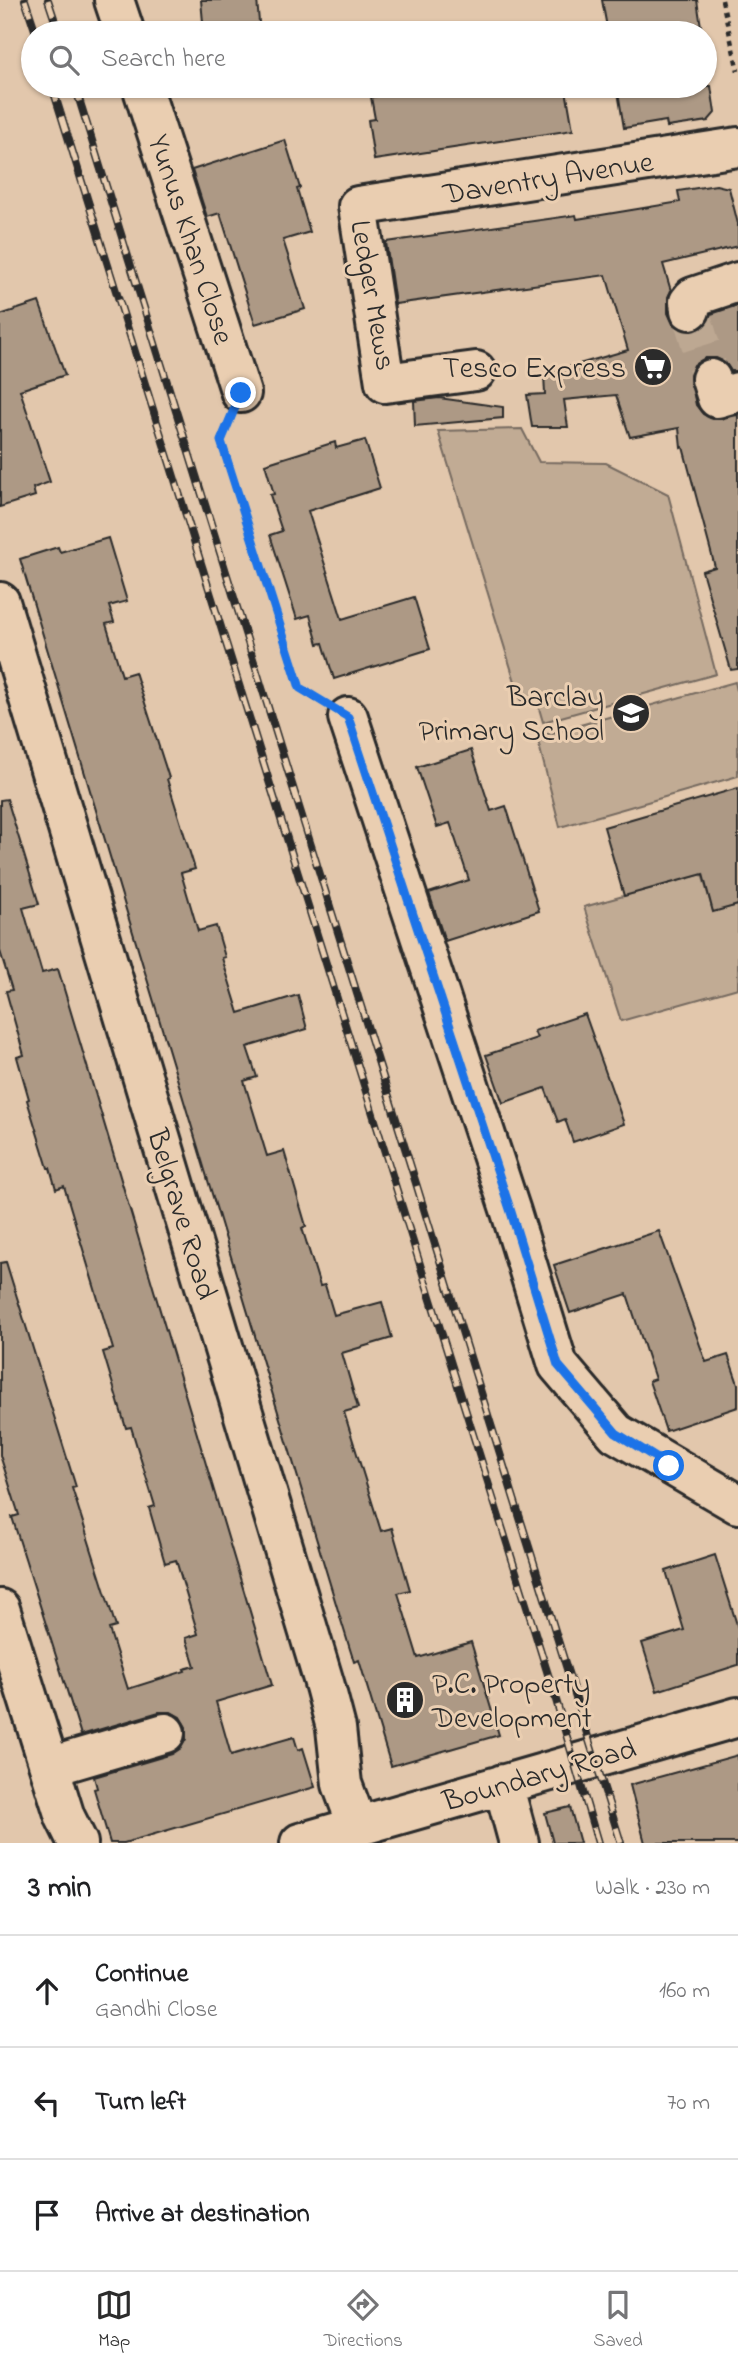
<!DOCTYPE html>
<meta charset="utf-8">
<style>
:root{--surface:#fff;--page:#f2f2f2;--text:#202124;--muted:#757577;--line:#e0e0e0;--accent:#2b2b2b}
body{margin:0;font-family:"Indie Flower",sans-serif;background:var(--page);color:var(--text)}
.stop{position:absolute;width:21px;height:21px;margin:-16px;border:5px solid #1a73e8;border-radius:50%;background:#fff}
.stop.end{background:#1a73e8;border-color:#fff;box-shadow:0 2px 7px #0008}
.list{margin:0;padding:0;list-style:none}
h2{display:flex;justify-content:space-between;align-items:center;height:91px;margin:0;padding:0 28px;font-size:30px}
h2 small{font-size:23px;font-weight:400;color:var(--muted)}
.list li{display:grid;grid-template-columns:46px 1fr auto;gap:21px;align-items:center;box-sizing:border-box;height:112px;padding:0 28px;border-top:2px solid var(--line)}
.list b{display:block;font-size:26px;white-space:nowrap}
.list p{margin:0;font-size:23px;white-space:nowrap;color:var(--muted)}
.list em{font-size:23px;font-style:normal;color:var(--muted)}
.icon{flex:none;width:38px;height:38px;fill:none;stroke:currentColor;stroke-width:2;stroke-linecap:round;stroke-linejoin:round}
.map{position:relative;flex:none;width:738px;height:1843px;overflow:hidden}
.search{position:absolute;background:var(--surface);box-shadow:0 2px 5px #0004;left:21px;right:21px;top:21px;height:77px;display:flex;align-items:center;gap:18px;box-sizing:border-box;padding:0 24px;border-radius:38px;color:var(--muted);font-size:26px}
.sheet{height:427px;background:var(--surface)}
nav{display:flex;justify-content:space-around;align-items:center;box-sizing:border-box;height:98px;border-top:2px solid var(--line);background:var(--surface);font-size:19px;color:var(--muted)}
nav a{display:grid;justify-items:center;gap:4px}
nav .on{color:var(--accent)}
.map>svg:first-child{display:block}
</style>
<div class="map">
<svg width="738" height="1843" viewBox="0 0 738 1843">
<rect width="100%" height="100%" fill="#e2c7ac"/>
<filter id="ink" filterUnits="userSpaceOnUse"><feTurbulence type="fractalNoise" baseFrequency=".0143" numOctaves="2"/><feDisplacementMap in="SourceGraphic" scale="14" xChannelSelector="R" yChannelSelector="G"/><feConvolveMatrix kernelMatrix="1 2 1 2 8 2 1 2 1" color-interpolation-filters="sRGB"/></filter>
<g filter="url(#ink)">
<path fill="#c1ab94" stroke="#766b60" stroke-width="2" d="M522,429l17,33 67,1 62,31 48,180 -173,48 -7,-24 -15,3 -83,-270z
M735,682l3,13v81l-178,51 -23,-90z
M702,874l11,37 25,-6v83l-117,33 -37,-114z"/>
<path fill="#ad9985" stroke="#2b2b2b" stroke-width="2" d="M201,0h56l3,33h-56z
M602,0h95l5,33h-94z
M446,86h112l1,5 7,-1 7,40 -199,30 -6,-40 7,-1 -4,-22z
M617,86h94l4,27 -7,8 -41,6 -1,-6 -42,7z
M285,140l15,48 -3,1 13,43 -27,8 22,69 -50,15 -35,-111 -13,4 -15,-47z
M716,185l13,3 9,36v22l-75,18 8,27 -3,6v16l5,11 8,6 11,2 11,-4 8,-14 27,-9v66h-7l-6,-9 -9,-4h-11l-11,7 -4,10 6,30 7,9 10,5 25,-4v254l-7,1 -29,-99 13,-4 -32,-120 -2,1 -2,-20 -49,9 -14,-42 -52,5 4,27h-36l-5,-32 18,-1 -1,-20 84,-24 -22,-75 -211,29 -9,-62 190,-27 1,4 103,-17 -2,-11z
M39,302l26,73 -45,15 30,92 -17,6 2,8 -35,11v-192z
M439,398l64,9v11l-88,8 -1,-25z
M365,440l15,48 -72,23 34,108 72,-22 16,52 -96,30 -11,-36 -5,1 -8,-29 -13,4 -27,-84 12,-4 -12,-36 4,-1 -9,-30 70,-22 1,6z
M108,538l19,63 -18,5 5,16 -8,2 16,52 13,-4 34,106 -2,1 28,90 -14,4 17,58 18,-5 9,31 -3,1 17,55 59,-18 9,34 -60,18 10,30 -13,4 23,75 17,-5 22,75 -4,2 18,58 5,-1 9,30 48,-13 10,36 -50,15 16,55 -14,4 37,119 11,-3 18,62 -12,3 20,65 53,-16 28,93 -108,31 -32,-106 -5,2 -14,-45 -320,-1058 38,-12 2,5z
M471,750l20,61 15,-5 33,105 -94,30 -16,-48 40,-13 -19,-57 -13,4 -20,-60z
M738,788v117l-25,7 -10,-38 -79,22 -20,-69z
M7,799l32,105 -16,4 19,65 16,-4 214,716 -56,17 15,53 63,-18 4,13 5,-2 12,39 -191,56h-14l-16,-54 3,-1 -3,-11 78,-23 9,-6 5,-9v-12l-6,-10 -9,-5h-12l-78,23 -69,-218 7,-2 -19,-60v-192l6,-1 70,225 -4,1 44,139 -7,2 19,60 57,-18 -1,-2 11,-3 -9,-28 12,-4 -22,-74 -11,3 -16,-55 6,-2 -24,-79 -5,1 -23,-76 10,-3 -49,-163 -8,3 -6,-21h-2l-21,-68 2,-1 -12,-42 7,-2 -18,-64 6,-1 -12,-39v-151z
M585,1014l39,110 -51,18 -8,-23 -7,3 -13,-34 -42,15 -17,-48 51,-17 -3,-7z
M659,1231l47,131 22,-7 10,29v23l-72,24 -17,-50 6,-2 -28,-85 -57,19 -16,-48z
M715,1555l23,73v37l-81,26 -15,-48 42,-13 -18,-59z
M738,1755v88h-93l-15,-58z
M570,1807l10,36h-27l-8,-30z"/>
<g fill="none" stroke-linecap="round" stroke-linejoin="round">
<path stroke="#bda892" stroke-width="38" stroke-dasharray="38 19" stroke-linecap="butt" d="M690,310l21,69"/>
<defs>
<path id="minor" d="M114,0l11,33
M142,86l99,307
M690,310l-1,-8 4,-5 45,-15
M476,371l-91,12 -27,-177 380,-59
M711,379l6,19 21,-6
M0,602l325,1084 11,42 6,56 16,43
M348,717l163,495 47,153 58,68 122,71
M0,1609l65,208 13,26
M50,1767l115,-34
M503,1784l16,59
M300,1843l438,-126"/>
</defs>
<use href="#minor" stroke="#2b2b2b" stroke-width="44"/>
<path stroke="#2b2b2b" stroke-width="4.5" stroke-dasharray="5 5" stroke-linecap="butt" d="M722,0l16,71
M227,426l-6,15 79,247 17,11"/>
<use href="#minor" stroke="#eaceb1" stroke-width="38"/>
<defs>
<path id="rail" d="M25,0l11,33
M48,0l11,33
M52,86l504,1614 42,143
M75,86l546,1757"/>
</defs>
<use href="#rail" stroke="#2b2b2b" stroke-width="8"/>
<use href="#rail" stroke="#eaceb1" stroke-width="5" stroke-dasharray="16" stroke-linecap="butt"/>
</g>
</g>
<g fill="none" stroke-linecap="round" stroke-linejoin="round" filter="url(#ink)">
<path stroke="#1a73e8" stroke-width="9" d="M241,393l-20,48 79,247 48,29 163,495 47,153 58,68 53,33"/>
</g>
<defs>
<symbol id="supermarket-disc" viewBox="-11 -11 22 22"><circle r="9.5" fill="#2b2b2b" stroke="#eaceb1"/><path d="M-6-5.5h2.5l.6 2H6L4.5 2H-2.5L-4.4-4H-6ZM-1.5 3.2a1.3 1.3 0 1 0 .1 0ZM3 3.2a1.3 1.3 0 1 0 .1 0Z" fill="#fff"/></symbol>
<symbol id="school-disc" viewBox="-11 -11 22 22"><circle r="9.5" fill="#2b2b2b" stroke="#eaceb1"/><path d="M0-5L7-2L0 1L-7-2ZM-4 1L0 2.5L4 1V4Q0 6-4 4Z" fill="#fff"/></symbol>
<symbol id="building-disc" viewBox="-11 -11 22 22"><circle r="9.5" fill="#2b2b2b" stroke="#eaceb1"/><path d="M-4-6H4V6H1V3H-1V6H-4ZM-2.5-4.3h1.7v1.8h-1.7ZM.8-4.3h1.7v1.8H.8ZM-2.5-1h1.7V.8h-1.7ZM.8-1h1.7V.8H.8Z" fill="#fff"/></symbol>
</defs>
<g fill-rule="evenodd">
<use href="#supermarket-disc" x="631" y="345" width="44" height="44"/>
<use href="#school-disc" x="609" y="691" width="44" height="44"/>
<use href="#building-disc" x="383" y="1678" width="44" height="44"/>
</g>
<g text-anchor="middle" stroke-width="6" stroke-linejoin="round" paint-order="stroke">
<g font-size="30" fill="#2b2b2b" stroke="#eaceb1">
<text transform="translate(548 177) rotate(-9)" y="10">Daventry Avenue</text>
<text transform="translate(192 239) rotate(72)" y="10">Yunus Khan Close</text>
<text transform="translate(374 295) rotate(80)" y="10">Ledger Mews</text>
<text transform="translate(183 1214) rotate(73)" y="10">Belgrave Road</text>
<text transform="translate(539 1774) rotate(-16)" y="10">Boundary Road</text>
</g>
<g font-size="30" fill="#2b2b2b" stroke="#eaceb1" text-anchor="end">
<text x="626" y="377">Tesco Express</text>
<text x="604" y="706">Barclay<tspan x="604" dy="34">Primary School</tspan></text>
<text x="432" y="1693" text-anchor="start">P.C. Property<tspan x="432" dy="34">Development</tspan></text>
</g>
</g>
</svg>
<div class="stop" style="left:669px;top:1466px"></div>
<div class="stop end" style="left:241px;top:393px"></div>
<div class="search"><svg class="icon" aria-label="search" viewBox="0 0 24 24"><circle cx="10" cy="10" r="6"/><path d="M15 15l6 6"/></svg>Search here</div>
</div>
<section class="sheet">
<h2>3 min<small>Walk · 230 m</small></h2>
<ul class="list">
<li><svg class="icon" aria-label="ahead" viewBox="0 0 24 24"><path d="M12 20V5M6 11l6-6 6 6"/></svg><div><b>Continue</b><p>Gandhi Close</p></div><em>160 m</em></li>
<li><svg class="icon" aria-label="left" viewBox="0 0 24 24"><path d="M17 20v-9H6M10 6l-5 5 5 5"/></svg><div><b>Turn left</b></div><em>70 m</em></li>
<li><svg class="icon" aria-label="arrive" viewBox="0 0 24 24"><path d="M6 21V4h12l-3 4 3 4H6"/></svg><div><b>Arrive at destination</b></div></li>
</ul>
</section>
<nav>
<a class="on"><svg class="icon" aria-label="map" viewBox="0 0 24 24"><path d="M3 6l6-2 6 2 6-2v14l-6 2-6-2-6 2zM9 4v14M15 6v14"/></svg>Map</a>
<a><svg class="icon" aria-label="directions" viewBox="0 0 24 24"><path d="M12 3l9 9-9 9-9-9zM9 14v-3h6M13 9l2 2-2 2"/></svg>Directions</a>
<a><svg class="icon" aria-label="saved" viewBox="0 0 24 24"><path d="M7 4h10v16l-5-4-5 4z"/></svg>Saved</a>
</nav>
